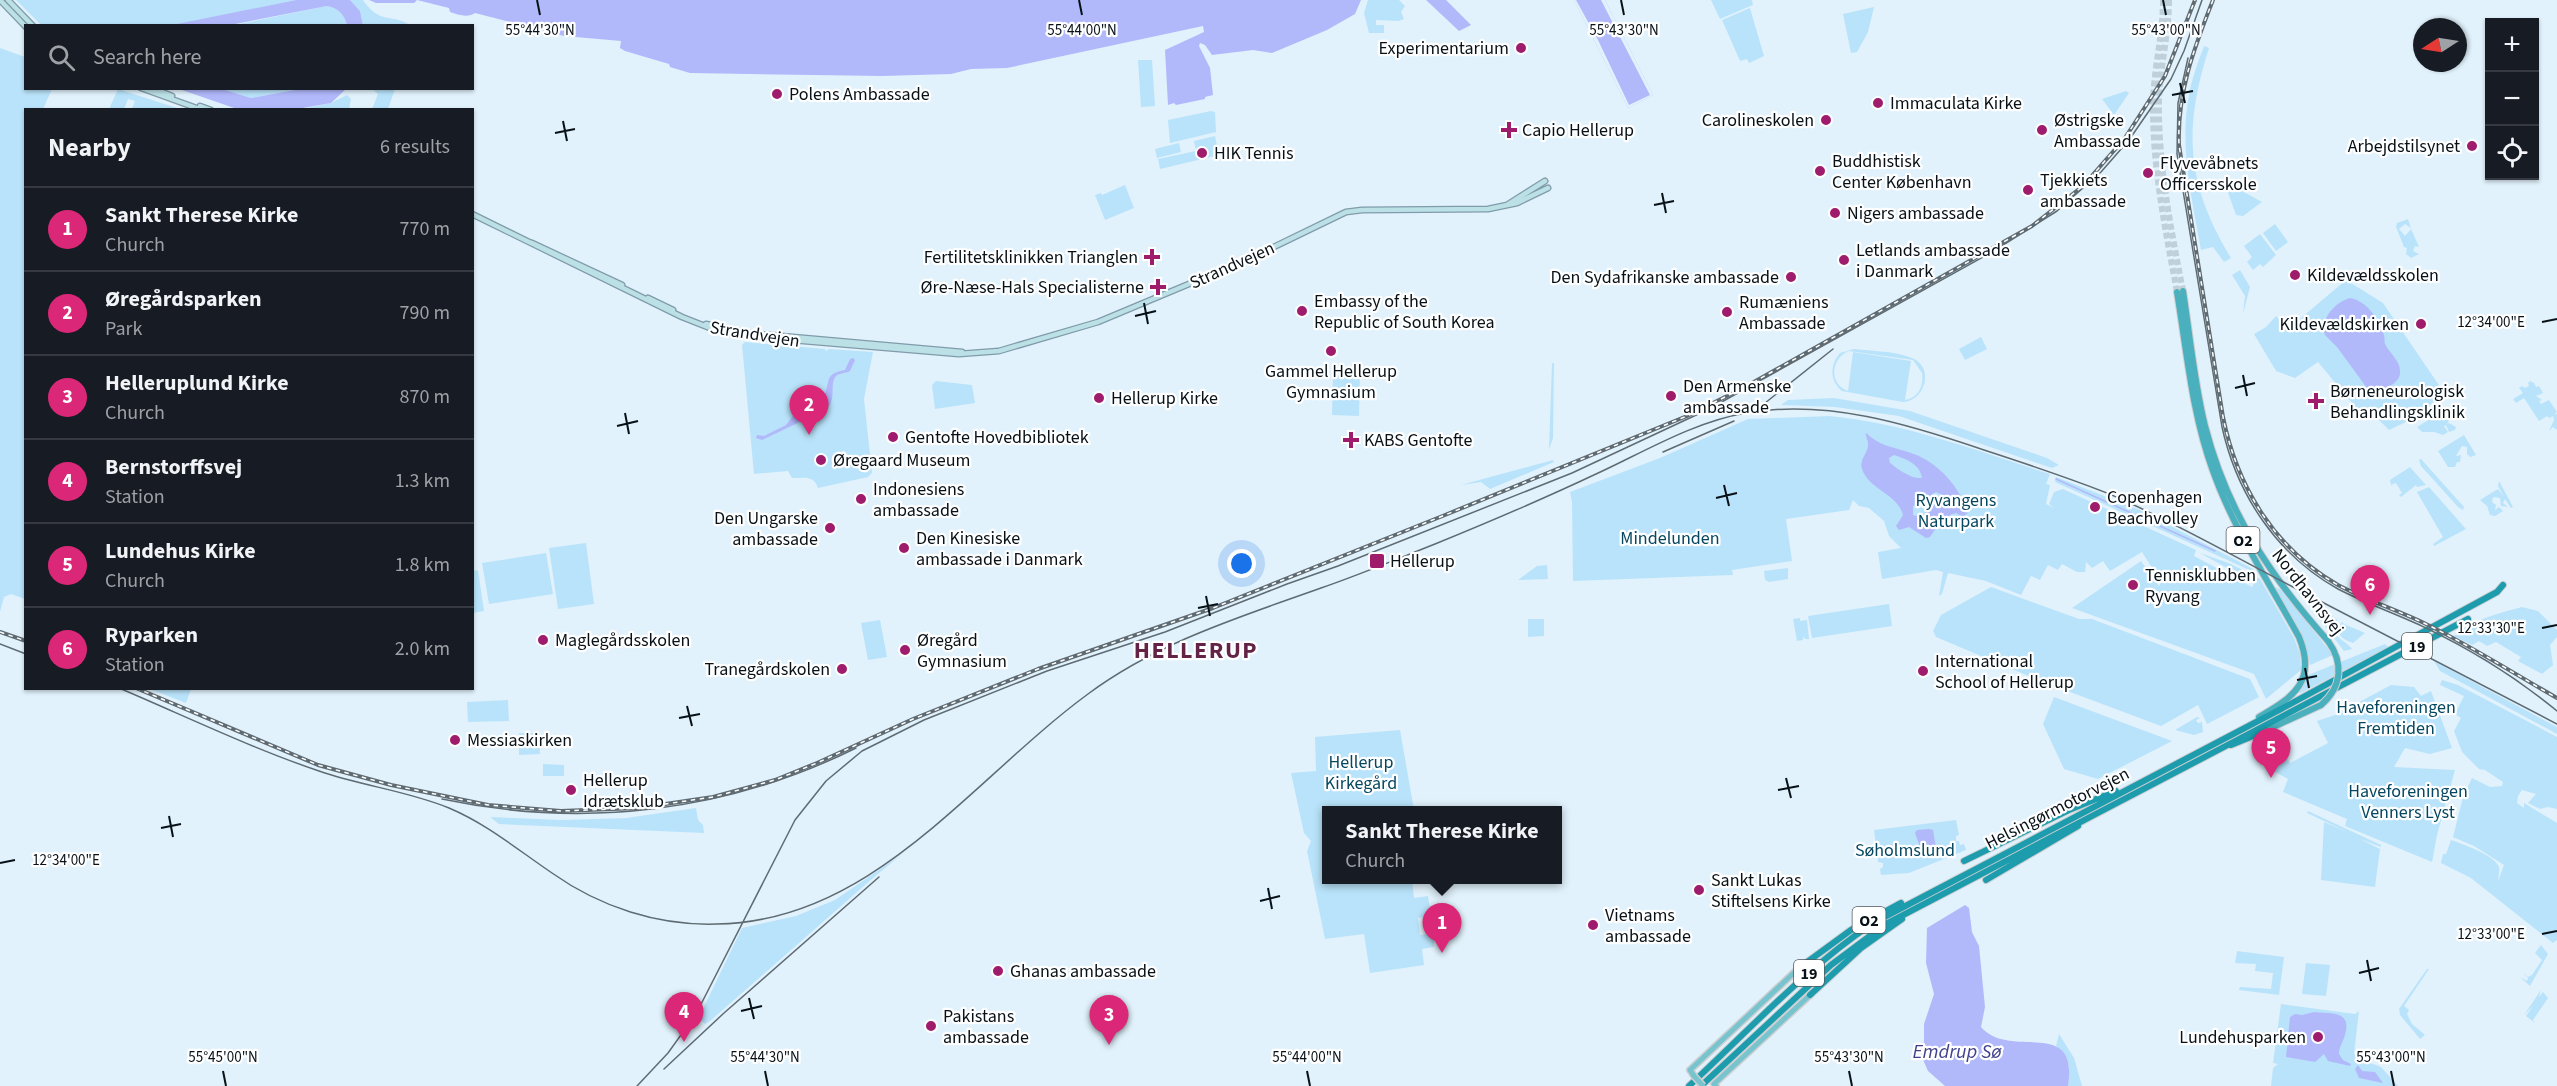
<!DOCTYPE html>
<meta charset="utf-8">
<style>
:root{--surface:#171b24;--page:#20242c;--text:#f1f3f6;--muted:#9ea1a6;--line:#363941;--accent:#db2777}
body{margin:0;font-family:"Source Sans 3",sans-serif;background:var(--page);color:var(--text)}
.controls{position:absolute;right:18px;top:18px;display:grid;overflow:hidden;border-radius:0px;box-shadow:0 2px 4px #0004}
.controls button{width:54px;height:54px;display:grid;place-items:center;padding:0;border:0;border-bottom:2px solid var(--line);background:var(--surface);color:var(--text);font:30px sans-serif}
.compass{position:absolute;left:2413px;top:18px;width:54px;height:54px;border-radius:50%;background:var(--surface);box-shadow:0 2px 4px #0004;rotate:258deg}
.you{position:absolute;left:1242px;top:564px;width:21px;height:21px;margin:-15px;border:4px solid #fff;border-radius:50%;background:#1a73e8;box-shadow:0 0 0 9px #1a73e833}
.badge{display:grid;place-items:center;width:39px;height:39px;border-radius:50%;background:var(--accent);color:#fff;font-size:20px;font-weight:700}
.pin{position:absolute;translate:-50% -50px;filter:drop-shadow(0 2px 3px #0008)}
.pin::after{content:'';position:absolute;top:32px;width:21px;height:18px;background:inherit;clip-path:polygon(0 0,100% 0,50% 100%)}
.popup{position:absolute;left:1322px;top:806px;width:240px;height:78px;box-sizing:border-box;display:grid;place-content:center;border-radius:0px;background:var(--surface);filter:drop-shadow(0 2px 4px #0005);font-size:20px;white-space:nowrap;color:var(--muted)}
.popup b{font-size:22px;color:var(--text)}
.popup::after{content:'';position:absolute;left:50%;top:100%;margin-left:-12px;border:12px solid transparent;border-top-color:var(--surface)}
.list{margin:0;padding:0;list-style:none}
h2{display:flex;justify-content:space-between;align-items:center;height:78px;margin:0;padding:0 24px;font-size:26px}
h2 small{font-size:20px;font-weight:400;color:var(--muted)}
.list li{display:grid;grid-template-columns:39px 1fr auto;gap:18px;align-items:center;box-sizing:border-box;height:84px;padding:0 24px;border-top:2px solid var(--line)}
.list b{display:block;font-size:22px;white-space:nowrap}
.list p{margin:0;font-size:20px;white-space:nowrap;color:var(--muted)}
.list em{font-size:20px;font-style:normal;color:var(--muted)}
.icon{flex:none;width:33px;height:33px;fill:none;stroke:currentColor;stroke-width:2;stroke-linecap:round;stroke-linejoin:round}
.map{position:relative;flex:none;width:2557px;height:1086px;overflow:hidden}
.search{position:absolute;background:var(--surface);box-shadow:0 2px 4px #0004;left:24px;top:24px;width:450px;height:66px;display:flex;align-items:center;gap:15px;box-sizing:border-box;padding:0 21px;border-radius:0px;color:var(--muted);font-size:22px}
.panel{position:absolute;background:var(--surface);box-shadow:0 2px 4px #0004;left:24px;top:108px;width:450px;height:582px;border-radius:0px}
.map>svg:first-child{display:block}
</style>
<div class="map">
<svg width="2557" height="1086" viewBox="0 0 2557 1086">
<rect width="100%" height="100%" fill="#e1f2fc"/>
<path fill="#b9e3fa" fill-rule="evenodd" d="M16,0h280l-124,26 -131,-1z
M350,0h13c17,25 28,13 47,25h-47l-3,-14z
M1368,0h31l6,6 -4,6 3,7 -5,2 -23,-1v5h8v8h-15l-5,-20z
M1711,0h41l1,5 -33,14z
M327,6c11,2 17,8 20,19l-117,1z
M1874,7l-6,25 -11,20 -6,1 -8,-39z
M1750,8l14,48 -15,7 -2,-4 -7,2 -18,-41z
M2204,46l5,2c-26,81 -23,136 22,210l-7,4 -11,-15 -12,3c-9,-51 -22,-104 -12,-155 3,-17 9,-33 15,-49z
M0,48l25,9 1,31 26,1 -9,20 -17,1 -1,489 -14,-5 -7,3 -4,15z
M1138,60h14l3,46 -14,1z
M118,89l62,20h-48l3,-8 -7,-2 -4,10h-15z
M222,89h78l-49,9z
M372,89h23l-7,20h-16l6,-15z
M2126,91l3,2 -15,22 -12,-16z
M347,95l4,4 -2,10 -52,1 34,-7z
M1211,111l4,1 1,20 -46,11 -2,-23z
M1215,136l4,19 -59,14 -2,-10 38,-8 -2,-10z
M1179,143l2,9 -24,6 -2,-9z
M2224,181l38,21 -19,14 -7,-1z
M1125,185l9,23 -29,12 -10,-25 6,-2 1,2z
M2408,219l3,9 -6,-4 -6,5 6,7 6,-7 8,18 -4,-1 -2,5 6,3 -8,4 -5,-4 1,-6 -3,-1 -8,-20 1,-4z
M2275,224l13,18 -12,9 -13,-18z
M2260,234l16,21 -13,12 -3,-3 -7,6 -6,-8 5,-5 -8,-11z
M2240,270l10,17 -7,27 2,-18 -13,-21z
M2346,280l37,23 62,91 -39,28 -17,8 -12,-12 -11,2 -48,-58 -23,16 -19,-7 -22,-37 12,-7 10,-11 12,13z
M1981,337l6,12 -22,11 -6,-11z
M745,342l80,7 1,2 3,-2 44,3 -9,47 8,74 -4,4 -50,11c-4,-13 -14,-10 -26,-10l-4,-7 -34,3 -12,-129z
M1854,349c18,2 41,2 58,9 23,9 13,43 -9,44l-61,-11c-13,-11 -12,-26 -2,-38zM1849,351l64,9 9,13c2,12 -3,25 -17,27l6,-39 -58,-9 -5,39c-20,-7 -17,-33 1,-40z
M1552,363h2l-1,75 -4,12z
M1333,375h27l-1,41 -27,-1z
M936,381l36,4 3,18 -40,6 -3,-24z
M2530,381l4,2 2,4 3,-1 4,7 -7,3 6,4 -3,1 2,3 8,-4 8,12 -3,3 3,-1v16l-4,-3 -4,4 5,-11 -1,-4 -4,2 -2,-2 -8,5 -15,-23 -8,5 -3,-4 10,-6 -4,-5 3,-2 3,2 4,-2 -1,-3z
M1834,398l76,13 137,47 12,7 -7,3 -153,-52 -64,-9 -54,-2 7,-5z
M2445,410l5,9 -3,5 2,-1 7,4 -1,3 -6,2 -3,-7 -2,1 4,6 -5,3 -9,-3h-12l-5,-5z
M1829,416c77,7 148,35 221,58l-4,10 4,1 -4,19 8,4 -5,-4 5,-12 9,-3 133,61 -2,6 58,31 2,-4 -54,-30 31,11 29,15 34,59 6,16 1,16 -35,29 -12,-25 -182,-66 69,-47 18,25 2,-4 -19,-30 -32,19 -7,-10 -11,7 -6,-6 -1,10h-8l-15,-8 -4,6 -10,-5 -8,15 -9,-4 -10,19 -35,-14 -38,-8 -6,21 -3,2 4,-24 -7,-2 -54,9 -4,-27 23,-4 -12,-12 -5,-15 -15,-13 -10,-2 -6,-6 -4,10 -63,9 6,42 -60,9 1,5 -160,6 -1,-79 -2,-10 90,-34 88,-39z
M2464,435l12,20 -6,2 -3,-3v-7l-5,-1 -6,10 5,-1 -1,7h-3l-2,5h-7l-10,-16z
M2421,459l43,48 -1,3 -5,-3 -37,-41 -2,-6z
M1553,460l1,2 -64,27 -9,-7 -20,3z
M2410,467l16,18 -9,2 -1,-2 -15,12 -2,-2 3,-2 -6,-10 -5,2 -1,-5z
M2056,477l84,33 113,59 3,4 -201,-91z
M2499,481l14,26 -2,1 -6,-9 -2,4 5,4 -7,-1 -1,-8 -7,-1 -1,5 4,3 -1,5 4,-3 4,4 -8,5 -5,-1 -3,-9 -7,-6 18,-11 6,8 -6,-11z
M2429,487l37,42 -32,17 -1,-2 10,-7 -26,-45z
M586,543l8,61 -36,5 -9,-61z
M546,553l7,41 -64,10 -7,-41z
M1547,565l1,14 -30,1 19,-14z
M2377,566l3,1 6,26 -5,-5 -19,-6z
M1788,568v11l-19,3 -4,-2 -1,-9z
M478,570l6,41 -11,2v-42z
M2271,585l10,5 52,65 -23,10 -7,-26z
M1991,587l88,32h13l158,60 9,18 -52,27 -9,-19 -37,21 -123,-46 -102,-43 -3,-6 8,-16z
M2307,603l30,16c-5,22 4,17 15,30l-8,2z
M1889,604l3,22 -80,12 -4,-22z
M2522,607l16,4 19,19v7l-7,8 3,20 -11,9 -24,-13 3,-4 -25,-15 -9,4 -8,-5 -7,4 -18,-9c20,-17 43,-22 68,-29z
M1800,618v3l7,-1 2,19h-4l-2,-3v4l-6,1 -4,-22z
M1528,619h16v17l-16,1z
M880,620l7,37 -19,3 -7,-37z
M2342,622l2,2 21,9 -12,10c-8,-3 -15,-6 -15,-16z
M2385,644l3,3 -89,47 9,-19z
M2434,661l123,66v7l-117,-63z
M2442,680l16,5 99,52v72l-9,-2 -8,2 -12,-6 8,-9 -14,-4 -4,6 -1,7 7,5v-5l33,20v117l-4,3 -82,-65 -30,-15 2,-9h3l5,-14c11,4 44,15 48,27 1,4 -1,11 -1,14l6,-16 -30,-19 -21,-9 10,-40 9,-19 18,9 12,-1 1,-4 -18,-12 -6,-1 -17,-17 -8,-21 7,-13 -6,-4 9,-18 -24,-11z
M2391,685l23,2 7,9 10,-5 21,57 -22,6 -25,-6 -11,19 61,3 -18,65 -5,27 -87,-36 2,-7 -64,-27 5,-13 -22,-12 21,-10 3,6 38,-20 -11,-22 18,-6z
M150,689h41l-5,14z
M2054,697l118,44 -74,38 -34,-10 -21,-45z
M508,700l1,21 -41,1 -1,-20z
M2197,717l3,1 -4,2 2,3 4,-1 1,10 -9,3 -19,-5z
M1400,730l14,80h-88v70h86l2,18 14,-2 3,20 -13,2 2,17 14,-2v14l-12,2 2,16 -54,8 -6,-39 -39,5 -18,-88 4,-10 -7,-8 -13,-60 25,-2 -1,-34z
M519,733h20l1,21 -21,1z
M513,735v11l-23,1v-11z
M543,764l21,1v11h-21z
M696,808l2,12 5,5 1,8 -205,-9 -9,-7 71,3 65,-2z
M2308,811l73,34v2l-21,-8 20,10 -5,38 -54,-7 3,-58 26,11 -43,-20z
M1956,820l3,15 -3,1v5h3l1,4 4,-1 2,6 -57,23 -28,2 -1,-6 3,-2v-4l-5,-1 -4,-32z
M902,854l-29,24 -163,143 -5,3 -5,-5 1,-6 41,-85 54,-12 39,-16z
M2541,945l7,9 -18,32 -10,-9 7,4 1,-3 -5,-5 5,4 4,-2 10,-15 -7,-7z
M2237,951l47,6 -5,38 -40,-5 1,-3 31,2 2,-16 -18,-2 1,-7 -21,-1z
M2306,963l24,2 -4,31 -24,-2z
M2427,969h2l-25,37 5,4 -2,4 5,10 13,11 -5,4 -20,-24 -1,-6z
M2541,990l-2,7 4,-5 5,6 -15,22 2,3 -9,-7 7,-10 -9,9z
M2281,1004l74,10 4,-3 -5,43 6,2v3l21,8 17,19h-127l2,-18 5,-4 -5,-1z
M2059,1034l15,24 8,28h-14c2,-17 3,-30 -12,-40z"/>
<path fill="#b1b9fb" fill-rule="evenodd" d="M296,0h54l10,11 3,14h-16c-3,-11 -9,-17 -20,-19l-97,19h-58z
M369,0h992l-6,14 -28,16 -55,23 -19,-3 -41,5 -7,-10 -5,-2 -1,3 11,22 3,27 -8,2v2l-29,6 -2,-2 -6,2 -3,-55 39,-18 -1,-6 -196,42 -36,1 -20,5 -69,2 -192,-3 -20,-6 -1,-3 -44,-13 -5,-3 1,-7 -57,-5 -89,-23c-7,5 -17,2 -25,-1l-1,-4 -32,-8 -3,3h-38z
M1426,0h20l25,25 -12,6z
M1574,0h31l48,95 -25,13z
M179,89h43l29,9 49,-9h46l-15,14 -34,6 -57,1z
M2350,298c17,3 29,21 34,37 1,4 0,5 1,9 5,10 16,17 15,29 0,8 -10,13 -16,17l-17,-2 -30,-41 -12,-12c-6,-15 10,-33 25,-37z
M853,358l2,2 -5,11c-3,2 -11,2 -14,5 -7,8 1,22 -9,33l-65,31 -6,-2 1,-3 7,1 22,-11 16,-21 22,-8c7,-16 0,-22 21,-26l5,-11z
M1866,433c12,12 26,14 42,19 28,8 51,33 60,61l-6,4 -6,-4c-11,2 -20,15 -26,24l-4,1 -17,-11 -10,3 -3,-4 7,-11c-6,-22 -34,-25 -41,-46 -3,-9 5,-15 6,-23 1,-5 -3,-9 -2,-13zM1894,455c12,4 26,9 28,23 -11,1 -23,-8 -32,-15l-1,-5zM1936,492l6,3 -4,7 -18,15 -7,-2v-9z
M1929,829l4,1 3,18 -12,4 -3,-2 -6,-17 2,-3z
M1965,905l4,3 3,24 7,14 6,61 -4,20c29,34 98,-12 87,59h-123l-17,-15 -7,-16 3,-14v-17l10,-30 -8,-31 1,-35z
M2314,1012c17,2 38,-2 31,23 -2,7 -6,12 -6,19l4,6 8,4 -1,2 -22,-5 -4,-7 -9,8 -29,-5 4,-40 5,-3 7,1z
M2358,1065l4,6 13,1 8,11 -24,-5 -4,-9z"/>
<path fill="#e1f2fc" d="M1574,0h2l22,40 31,65 21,-10 -49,-95h4l48,95 -25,13z"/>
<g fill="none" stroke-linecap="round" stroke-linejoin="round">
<path stroke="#b1b9fb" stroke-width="1.5" d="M2056,479l159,72"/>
<path stroke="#c0d0da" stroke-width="6" stroke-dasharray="6 3" stroke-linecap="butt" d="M2163,0c0,34 -9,67 -10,101 -1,64 12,128 24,191
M2169,0c0,34 -9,67 -10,100 -1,65 12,128 24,191"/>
<defs>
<path id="secondary" d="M0,0l26,27
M8,0l25,26
M141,88l61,22
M152,88l20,8
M200,106l11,4
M1507,205l38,-24
M472,214l210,103 33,13 30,6 214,18 40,-3 99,-29 153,-64 95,-46 16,-2 126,-1 29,-6 31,-15
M532,243l90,42
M648,298l25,12
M706,324l42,9 214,19"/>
<path id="primary" d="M1694,1076l-4,-6 109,-102
M1716,1086l-2,-2 96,-89"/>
<path id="trunk" d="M2183,291c7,45 11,91 22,135 22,86 65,150 123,215
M2177,292c10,60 15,122 36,179 21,59 56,111 86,166 18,44 -5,60 -40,80
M2258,734l63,-29"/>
<path id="motorway" d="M2231,745l27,-11
M1964,861l105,-51 47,-19
M1986,880l92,-54
M1799,968l52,-38 50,-27
M1810,995l51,-47 41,-29
M1689,1086c60,-56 116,-117 184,-163l408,-214 216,-117 6,-7
M1701,1086l130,-121 55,-41 582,-305"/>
</defs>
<use href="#secondary" stroke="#809baa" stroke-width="7"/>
<use href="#primary" stroke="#cdcfd1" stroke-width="8"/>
<use href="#trunk" stroke="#cdcfd1" stroke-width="8"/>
<use href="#motorway" stroke="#cdcfd1" stroke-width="8"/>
<use href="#secondary" stroke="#bbe1e6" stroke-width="4.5"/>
<use href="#primary" stroke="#77c4ce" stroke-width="5"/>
<use href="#trunk" stroke="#4ab0be" stroke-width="6"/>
<use href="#motorway" stroke="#1c9cad" stroke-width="6"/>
<path stroke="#5f6b73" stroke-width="1.5" d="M2188,58l-10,45 -1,51 45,273c15,68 55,128 116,162 29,15 59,25 88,39 46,22 91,50 131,83
M1760,407l73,-58
M1663,452l71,-31
M0,644l26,10
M119,688c66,28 132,60 200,83 43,15 89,20 130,37 38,16 69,42 103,65 48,34 106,53 165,51 156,-2 255,-145 371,-230 70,-52 152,-77 233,-106 38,-13 76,-29 114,-44 54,-22 108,-45 161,-70 48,-22 97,-52 150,-61 81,-14 162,11 238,37 43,14 86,28 128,45 62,27 121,61 181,92 88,45 176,91 264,137
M442,799c141,30 285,13 414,-51
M664,1069l60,-56 155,-136
M637,1086l31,-33 28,-39 99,-194 31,-39 36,-30 62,-31 123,-49 118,-39 122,-48 51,-18 234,-93 137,-64 283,-157 65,-41 44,-39 28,-32 42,-61 13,-28 18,-51"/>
<defs>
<path id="rail" d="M2213,0c-19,48 -36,93 -34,145l44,272c14,70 52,132 115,168 28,15 59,25 88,39 45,22 87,49 131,74
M0,632l26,9
M136,688l182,77 73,20 97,20 73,6 77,-3 75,-11 62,-17 42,-17 96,-44 125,-50 175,-61 232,-93 242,-99 58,-29 287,-161 51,-40 42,-48 40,-62 30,-76"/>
</defs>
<use href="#rail" stroke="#5f6b73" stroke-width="4"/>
<use href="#rail" stroke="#fff" stroke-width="1.5" stroke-dasharray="4.5" stroke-linecap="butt"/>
<defs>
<path id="primary-bridge" d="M1694,1076l9,10"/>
<path id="trunk-bridge" d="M2321,705c21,-18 23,-42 7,-64"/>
</defs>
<use href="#primary-bridge" stroke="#cdcfd1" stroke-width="8" stroke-linecap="butt"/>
<use href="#trunk-bridge" stroke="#cdcfd1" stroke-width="8" stroke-linecap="butt"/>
<use href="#primary-bridge" stroke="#77c4ce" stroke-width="5"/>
<use href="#trunk-bridge" stroke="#4ab0be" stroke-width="6"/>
</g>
<path fill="none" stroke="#071117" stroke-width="2" d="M537,0l3,15M1079,0l3,15M1621,0l3,15M2163,0l3,15M2180,83l5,20M2172,95l21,-4M563,121l4,20M555,133l20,-4M1662,193l4,20M1654,205l20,-4M1144,303l4,21M1135,316l21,-5M2542,322l15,-3M2243,375l4,21M2235,388l20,-5M625,413l4,21M617,426l21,-5M1724,485l5,21M1716,498l21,-5M1206,596l4,20M1198,608l20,-4M2542,628l15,-3M2305,668l4,20M2297,680l20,-4M687,706l5,20M679,718l21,-4M1786,778l5,20M1778,790l21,-4M169,816l4,21M161,828l20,-4M0,863l15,-3M1268,888l4,21M1260,901l20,-5M2542,934l15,-3M2367,960l4,21M2359,973l20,-5M749,998l5,21M741,1011l21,-5M223,1071l3,15M765,1071l3,15M1307,1071l3,15M1849,1071l3,15M2391,1071l3,15"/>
<g fill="#9f1c6d" stroke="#fff" stroke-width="2">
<circle cx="1521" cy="48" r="6"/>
<circle cx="777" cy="94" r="6"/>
<circle cx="1878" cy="103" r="6"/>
<circle cx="1826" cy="120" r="6"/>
<path d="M1506 121h6v6h6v6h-6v6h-6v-6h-6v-6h6z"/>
<circle cx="2042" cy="130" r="6"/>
<circle cx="2472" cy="146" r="6"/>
<circle cx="1202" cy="153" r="6"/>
<circle cx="1820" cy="171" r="6"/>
<circle cx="2148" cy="173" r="6"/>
<circle cx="2028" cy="190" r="6"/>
<circle cx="1835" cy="213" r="6"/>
<path d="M1149 248h6v6h6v6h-6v6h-6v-6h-6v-6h6z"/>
<circle cx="1844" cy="260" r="6"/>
<circle cx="2295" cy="275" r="6"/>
<circle cx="1791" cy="277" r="6"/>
<path d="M1155 278h6v6h6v6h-6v6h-6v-6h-6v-6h6z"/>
<circle cx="1302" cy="311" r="6"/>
<circle cx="1727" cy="312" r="6"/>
<circle cx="2421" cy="324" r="6"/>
<circle cx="1331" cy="351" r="6"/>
<circle cx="1671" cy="396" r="6"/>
<circle cx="1099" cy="398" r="6"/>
<path d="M2313 392h6v6h6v6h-6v6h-6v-6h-6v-6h6z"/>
<circle cx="893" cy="437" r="6"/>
<path d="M1348 431h6v6h6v6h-6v6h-6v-6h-6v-6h6z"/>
<circle cx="821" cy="460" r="6"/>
<circle cx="861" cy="499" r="6"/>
<circle cx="2095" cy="507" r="6"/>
<circle cx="830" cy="528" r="6"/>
<circle cx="904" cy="548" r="6"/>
<rect x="1369" y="553" width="16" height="16" rx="3"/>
<circle cx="2133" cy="585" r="6"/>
<circle cx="543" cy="640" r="6"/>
<circle cx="905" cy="650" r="6"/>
<circle cx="842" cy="669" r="6"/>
<circle cx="1923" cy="671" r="6"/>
<circle cx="455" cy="740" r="6"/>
<circle cx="571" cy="790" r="6"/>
<circle cx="1699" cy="890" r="6"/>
<circle cx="1593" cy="925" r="6"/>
<circle cx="998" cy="971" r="6"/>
<circle cx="931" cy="1026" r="6"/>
<circle cx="2318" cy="1037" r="6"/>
</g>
<g text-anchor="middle" stroke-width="4.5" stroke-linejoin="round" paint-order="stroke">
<g fill="#fff" stroke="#51585d" stroke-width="1.5">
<rect x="2226.5" y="527" width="33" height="26" rx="4.5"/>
<rect x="2402" y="633" width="30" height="26" rx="4.5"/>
<rect x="1852.5" y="907" width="33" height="26" rx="4.5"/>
<rect x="1794" y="960" width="30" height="26" rx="4.5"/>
</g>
<g font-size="16" font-weight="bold" fill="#071117">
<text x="2243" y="546">O2</text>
<text x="2417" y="652">19</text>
<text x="1869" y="926">O2</text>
<text x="1809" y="979">19</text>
</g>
<g font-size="18" fill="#071117" stroke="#fff" text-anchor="start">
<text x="1509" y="54" text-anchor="end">Experimentarium</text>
<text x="789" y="100">Polens Ambassade</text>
<text x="1890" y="109">Immaculata Kirke</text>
<text x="1814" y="126" text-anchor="end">Carolineskolen</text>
<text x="2054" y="126">Østrigske<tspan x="2054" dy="21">Ambassade</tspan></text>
<text x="1522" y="136">Capio Hellerup</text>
<text x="2460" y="152" text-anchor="end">Arbejdstilsynet</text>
<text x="1214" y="159">HIK Tennis</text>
<text x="1832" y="167">Buddhistisk<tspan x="1832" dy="21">Center København</tspan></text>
<text x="2160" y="169">Flyvevåbnets<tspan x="2160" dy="21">Officersskole</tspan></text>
<text x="2040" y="186">Tjekkiets<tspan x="2040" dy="21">ambassade</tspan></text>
<text x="1847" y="219">Nigers ambassade</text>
<text x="1856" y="256">Letlands ambassade<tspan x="1856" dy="21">i Danmark</tspan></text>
<text x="1138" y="263" text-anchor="end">Fertilitetsklinikken Trianglen</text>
<text x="2307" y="281">Kildevældsskolen</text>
<text x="1779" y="283" text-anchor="end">Den Sydafrikanske ambassade</text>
<text x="1144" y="293" text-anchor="end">Øre-Næse-Hals Specialisterne</text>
<text x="1314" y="307">Embassy of the<tspan x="1314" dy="21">Republic of South Korea</tspan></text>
<text x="1739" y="308">Rumæniens<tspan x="1739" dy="21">Ambassade</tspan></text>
<text x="2409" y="330" text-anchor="end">Kildevældskirken</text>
<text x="1331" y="377" text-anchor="middle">Gammel Hellerup<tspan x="1331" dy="21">Gymnasium</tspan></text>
<text x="1683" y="392">Den Armenske<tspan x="1683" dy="21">ambassade</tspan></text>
<text x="2330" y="397">Børneneurologisk<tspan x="2330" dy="21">Behandlingsklinik</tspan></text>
<text x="1111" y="404">Hellerup Kirke</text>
<text x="905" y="443">Gentofte Hovedbibliotek</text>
<text x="1364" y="446">KABS Gentofte</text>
<text x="833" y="466">Øregaard Museum</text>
<text x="873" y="495">Indonesiens<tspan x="873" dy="21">ambassade</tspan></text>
<text x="2107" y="503">Copenhagen<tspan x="2107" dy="21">Beachvolley</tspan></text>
<text x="818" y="524" text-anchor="end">Den Ungarske<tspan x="818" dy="21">ambassade</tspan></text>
<text x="916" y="544">Den Kinesiske<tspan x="916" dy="21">ambassade i Danmark</tspan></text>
<text x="1390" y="567">Hellerup</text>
<text x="2145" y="581">Tennisklubben<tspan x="2145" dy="21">Ryvang</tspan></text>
<text x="555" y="646">Maglegårdsskolen</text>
<text x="917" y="646">Øregård<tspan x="917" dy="21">Gymnasium</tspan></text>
<text x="1935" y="667">International<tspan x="1935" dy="21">School of Hellerup</tspan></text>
<text x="830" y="675" text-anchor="end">Tranegårdskolen</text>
<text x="467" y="746">Messiaskirken</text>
<text x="583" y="786">Hellerup<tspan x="583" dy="21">Idrætsklub</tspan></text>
<text x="1711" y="886">Sankt Lukas<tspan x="1711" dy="21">Stiftelsens Kirke</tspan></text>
<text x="1605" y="921">Vietnams<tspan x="1605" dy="21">ambassade</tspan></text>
<text x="1010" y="977">Ghanas ambassade</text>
<text x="943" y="1022">Pakistans<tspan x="943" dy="21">ambassade</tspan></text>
<text x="2306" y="1043" text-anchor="end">Lundehusparken</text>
</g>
<g font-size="18" fill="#071117" stroke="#fff">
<text transform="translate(1232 265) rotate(-24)" y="6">Strandvejen</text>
<text transform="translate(755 334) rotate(9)" y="6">Strandvejen</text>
<text transform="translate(2308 592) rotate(52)" y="6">Nordhavnsvej</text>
<text transform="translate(2057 808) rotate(-27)" y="6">Helsingørmotorvejen</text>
</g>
<g font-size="18" fill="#054761" stroke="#fff">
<text x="1956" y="506">Ryvangens<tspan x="1956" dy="21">Naturpark</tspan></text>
<text x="1670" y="544">Mindelunden</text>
<text x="2396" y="713">Haveforeningen<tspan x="2396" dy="21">Fremtiden</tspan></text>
<text x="1361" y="768">Hellerup<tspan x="1361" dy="21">Kirkegård</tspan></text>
<text x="2408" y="797">Haveforeningen<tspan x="2408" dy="21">Venners Lyst</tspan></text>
<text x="1905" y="856">Søholmslund</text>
</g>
<g font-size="20" font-style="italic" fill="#3f418d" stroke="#fff">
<text x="1957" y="1058">Emdrup Sø</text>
</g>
<g font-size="24" font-weight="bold" letter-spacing="1.5" fill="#622346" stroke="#fff">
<text x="1196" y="658">HELLERUP</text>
</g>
</g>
<g font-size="15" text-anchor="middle" fill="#071117" stroke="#fff" stroke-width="4.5" stroke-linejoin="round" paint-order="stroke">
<text x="540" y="35">55°44'30"N</text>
<text x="1082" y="35">55°44'00"N</text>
<text x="1624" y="35">55°43'30"N</text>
<text x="2166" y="35">55°43'00"N</text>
<text x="2491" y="327">12°34'00"E</text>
<text x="2491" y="633">12°33'30"E</text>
<text x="66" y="865">12°34'00"E</text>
<text x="2491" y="939">12°33'00"E</text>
<text x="223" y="1062">55°45'00"N</text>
<text x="765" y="1062">55°44'30"N</text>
<text x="1307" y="1062">55°44'00"N</text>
<text x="1849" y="1062">55°43'30"N</text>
<text x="2391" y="1062">55°43'00"N</text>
</g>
</svg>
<div class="controls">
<button>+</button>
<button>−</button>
<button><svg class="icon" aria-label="locate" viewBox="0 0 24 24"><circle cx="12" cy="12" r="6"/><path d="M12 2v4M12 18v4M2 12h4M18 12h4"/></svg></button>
</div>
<svg class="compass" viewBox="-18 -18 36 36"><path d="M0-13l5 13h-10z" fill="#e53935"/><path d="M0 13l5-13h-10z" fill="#9ea1a6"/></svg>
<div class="you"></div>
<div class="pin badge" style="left:1442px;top:953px">1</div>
<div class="popup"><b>Sankt Therese Kirke</b>Church</div>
<div class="pin badge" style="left:809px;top:435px">2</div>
<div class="pin badge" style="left:1109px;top:1045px">3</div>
<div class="pin badge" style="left:684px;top:1042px">4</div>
<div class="pin badge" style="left:2271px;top:778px">5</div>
<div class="pin badge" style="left:2370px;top:615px">6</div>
<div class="search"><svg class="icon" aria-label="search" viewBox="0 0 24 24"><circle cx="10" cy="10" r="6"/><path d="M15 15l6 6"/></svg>Search here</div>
<section class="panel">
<h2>Nearby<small>6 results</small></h2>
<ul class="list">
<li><span class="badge">1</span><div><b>Sankt Therese Kirke</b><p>Church</p></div><em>770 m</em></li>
<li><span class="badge">2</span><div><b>Øregårdsparken</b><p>Park</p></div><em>790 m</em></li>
<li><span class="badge">3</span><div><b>Helleruplund Kirke</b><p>Church</p></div><em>870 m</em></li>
<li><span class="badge">4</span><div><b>Bernstorffsvej</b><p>Station</p></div><em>1.3 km</em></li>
<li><span class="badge">5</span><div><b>Lundehus Kirke</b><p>Church</p></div><em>1.8 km</em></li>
<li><span class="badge">6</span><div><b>Ryparken</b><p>Station</p></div><em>2.0 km</em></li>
</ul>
</section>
</div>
